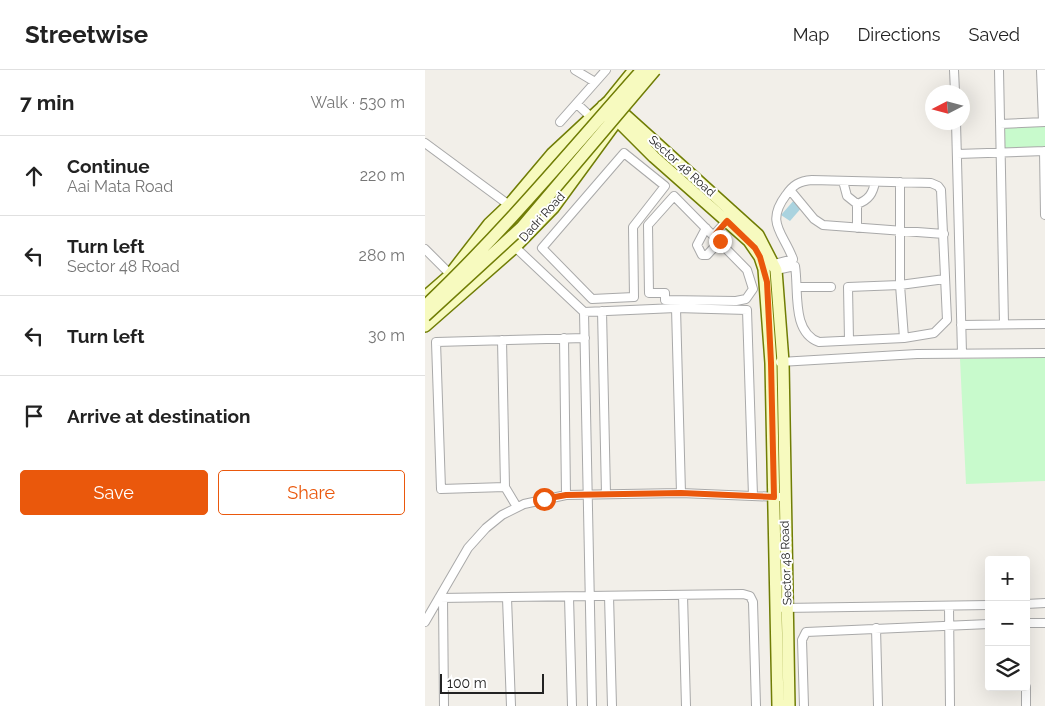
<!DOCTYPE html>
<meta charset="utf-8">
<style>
:root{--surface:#fff;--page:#f6f6f6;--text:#222;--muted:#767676;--line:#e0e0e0;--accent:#ea580c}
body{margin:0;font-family:Raleway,sans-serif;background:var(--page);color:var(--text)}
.controls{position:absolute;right:15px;bottom:15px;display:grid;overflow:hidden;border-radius:5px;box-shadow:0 5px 20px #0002}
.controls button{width:45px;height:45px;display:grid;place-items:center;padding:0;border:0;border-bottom:1px solid var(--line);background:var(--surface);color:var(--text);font:25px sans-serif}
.compass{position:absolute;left:500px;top:15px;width:45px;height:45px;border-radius:50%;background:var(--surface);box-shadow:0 5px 20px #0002;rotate:264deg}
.scale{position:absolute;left:15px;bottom:12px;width:104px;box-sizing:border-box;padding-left:5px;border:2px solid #222;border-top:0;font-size:14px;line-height:18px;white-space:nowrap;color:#222;-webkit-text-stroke:4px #fff;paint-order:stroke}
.stop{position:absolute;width:15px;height:15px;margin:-11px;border:4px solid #ea580c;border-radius:50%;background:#fff}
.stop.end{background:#ea580c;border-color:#fff;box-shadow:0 1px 5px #0008}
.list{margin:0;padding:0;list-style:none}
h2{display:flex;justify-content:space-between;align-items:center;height:65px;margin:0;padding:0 20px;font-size:21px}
h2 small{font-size:16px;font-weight:400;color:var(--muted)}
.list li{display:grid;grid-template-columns:32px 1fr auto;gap:15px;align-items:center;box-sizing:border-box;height:80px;padding:0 20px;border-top:1px solid var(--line)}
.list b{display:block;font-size:19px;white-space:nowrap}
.list p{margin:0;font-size:16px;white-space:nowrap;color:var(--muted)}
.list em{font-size:16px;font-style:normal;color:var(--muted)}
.actions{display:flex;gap:10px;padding:15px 20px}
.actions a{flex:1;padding:11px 0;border:1px solid var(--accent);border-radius:5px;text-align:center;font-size:18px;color:var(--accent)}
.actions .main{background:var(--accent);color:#fff}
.icon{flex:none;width:28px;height:28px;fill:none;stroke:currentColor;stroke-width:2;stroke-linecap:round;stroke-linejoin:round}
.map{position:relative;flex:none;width:620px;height:636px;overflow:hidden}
header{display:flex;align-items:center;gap:30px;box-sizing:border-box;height:70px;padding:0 25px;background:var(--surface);border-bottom:1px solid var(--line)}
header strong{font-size:24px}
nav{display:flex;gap:28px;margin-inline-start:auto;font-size:18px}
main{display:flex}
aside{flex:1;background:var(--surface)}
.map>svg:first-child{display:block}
</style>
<header>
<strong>Streetwise</strong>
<nav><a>Map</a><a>Directions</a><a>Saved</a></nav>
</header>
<main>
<aside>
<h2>7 min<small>Walk · 530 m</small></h2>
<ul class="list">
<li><svg class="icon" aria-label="ahead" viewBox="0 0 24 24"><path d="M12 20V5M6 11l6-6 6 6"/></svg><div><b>Continue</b><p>Aai Mata Road</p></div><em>220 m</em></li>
<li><svg class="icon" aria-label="left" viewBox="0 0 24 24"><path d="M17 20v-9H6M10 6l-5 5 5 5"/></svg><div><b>Turn left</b><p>Sector 48 Road</p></div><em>280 m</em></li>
<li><svg class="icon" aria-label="left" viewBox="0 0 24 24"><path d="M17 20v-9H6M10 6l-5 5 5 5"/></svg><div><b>Turn left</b></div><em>30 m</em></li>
<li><svg class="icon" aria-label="arrive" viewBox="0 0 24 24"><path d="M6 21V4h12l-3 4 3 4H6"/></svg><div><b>Arrive at destination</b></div></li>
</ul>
<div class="actions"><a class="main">Save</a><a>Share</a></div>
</aside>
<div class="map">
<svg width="620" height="636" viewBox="0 0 620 636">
<rect width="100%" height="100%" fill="#f2efe9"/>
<path fill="#c8facc" d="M620,56v21l-40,1v-21z
M620,287v124l-79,3 -6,-125z"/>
<path fill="#aad3df" d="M370,129l8,7 -13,15 -9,-6z"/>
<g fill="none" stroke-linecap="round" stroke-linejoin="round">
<defs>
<path id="street" d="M150,0l20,12
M529,0l1,22
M574,0l5,254
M616,0l2,52
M152,34l15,14
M135,52l46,-52
M531,52l6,231
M575,54l45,-2
M0,73l84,62 20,20
M619,81l1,64
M199,83l41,33 -32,41 1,70 -42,2 -50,-51z
M532,84l88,-3
M418,111l4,15 10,8c12,-4 16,-11 18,-22
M475,112v103l4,53
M365,120l24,29 9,6 121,9
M249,126l73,74 6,19 -7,10 -10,2 -71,-1v-7h-16l-1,-68z
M281,158l-9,17 5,10h5l13,-14
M432,158v-24
M289,165l15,-17
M90,177l69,65 8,394
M0,179l25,25
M349,194l19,-5c-10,-27 -28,-36 -7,-64 7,-10 13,-14 26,-15l119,3 7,3 3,4 6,130 -13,13 -30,5 -85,4c-28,-10 -20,-52 -24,-76l-19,4
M372,217h34
M251,238l5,185
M177,241l4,183
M159,242l92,-4 71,2 6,186
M536,255l84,-1
M139,268l2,157
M77,270l3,147 12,20
M424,270l-1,-53 52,-2 45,-6
M355,292l137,-8 128,-1
M80,417l-64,2 -5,-147 149,-4
M258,525l3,111
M184,526l3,110
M144,527l3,109
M14,528l304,-4 7,2 3,6 3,104
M18,528l1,108
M82,528l4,108
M601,534l19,-1
M524,536l1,100
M358,538l206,-3
M0,552l43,-74 18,-20 16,-13 22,-11 42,-9 115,-2 98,4
M601,553h19
M451,558l2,78
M601,617v19
M379,636l-2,-66 4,-8 183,-8"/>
<path id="secondary" d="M189,35l144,130 18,35 7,92 6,344
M178,36l51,51 95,84 11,16 4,12 7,94 7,343
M0,227l23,-20 41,-53 20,-19 43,-51 57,-53 25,-31
M0,256l90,-79 38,-39 60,-82"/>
</defs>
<use href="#street" stroke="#a9a9a9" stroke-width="10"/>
<use href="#secondary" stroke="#707d05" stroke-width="14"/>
<use href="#street" stroke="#fff" stroke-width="8"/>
<use href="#secondary" stroke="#f7fabf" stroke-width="11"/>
<defs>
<path id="secondary-bridge" d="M0,236c78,-74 146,-156 217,-236
M0,246l97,-89 133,-157"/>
</defs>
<use href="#secondary-bridge" stroke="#707d05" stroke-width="14" stroke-linecap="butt"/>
<use href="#secondary-bridge" stroke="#f7fabf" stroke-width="11"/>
</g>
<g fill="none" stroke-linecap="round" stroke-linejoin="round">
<path stroke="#ea580c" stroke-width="6" d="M119,429l22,-4 115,-2 93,4 -3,-134 -4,-81 -7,-25 -5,-9 -28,-27 -13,15 6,5"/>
</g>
<g text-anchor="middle" stroke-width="4" stroke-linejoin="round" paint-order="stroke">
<g font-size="12" fill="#222" stroke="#fff">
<text transform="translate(257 96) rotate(42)" y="4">Sector 48 Road</text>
<text transform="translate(117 147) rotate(-48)" y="4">Dadri Road</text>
<text transform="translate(361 493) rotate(-92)" y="4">Sector 48 Road</text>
</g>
</g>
</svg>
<div class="controls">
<button>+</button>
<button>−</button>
<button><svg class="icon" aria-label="layers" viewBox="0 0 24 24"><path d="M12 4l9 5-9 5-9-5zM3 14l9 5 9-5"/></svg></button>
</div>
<svg class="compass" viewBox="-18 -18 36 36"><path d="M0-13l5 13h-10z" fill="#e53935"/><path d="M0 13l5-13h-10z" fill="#767676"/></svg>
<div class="scale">100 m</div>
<div class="stop" style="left:119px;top:429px"></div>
<div class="stop end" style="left:295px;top:171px"></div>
</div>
</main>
